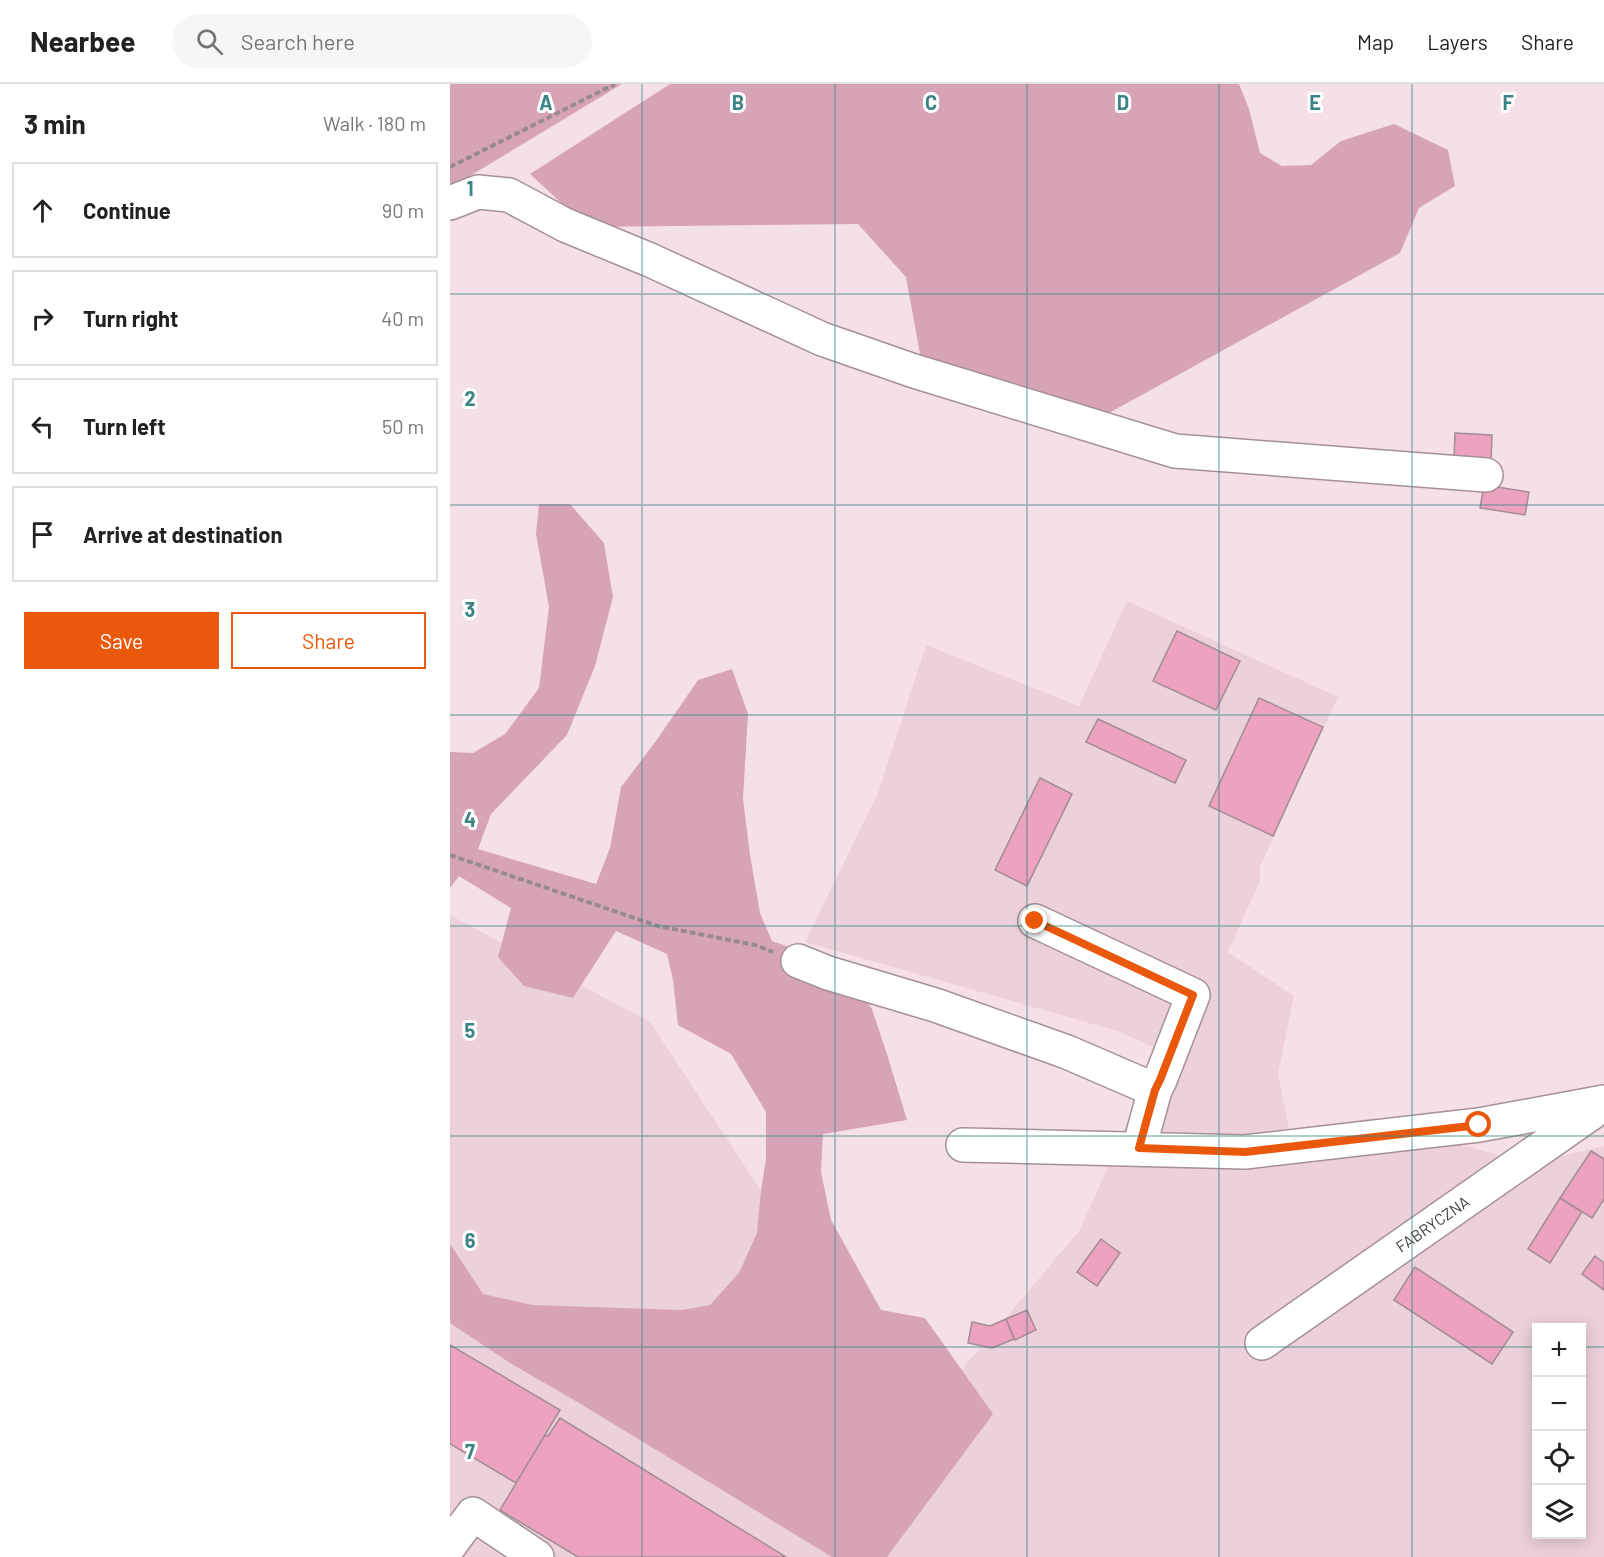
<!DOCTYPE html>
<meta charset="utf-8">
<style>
:root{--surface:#fff;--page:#f6f6f6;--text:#222;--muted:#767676;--line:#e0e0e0;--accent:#ea580c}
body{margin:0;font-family:Barlow,sans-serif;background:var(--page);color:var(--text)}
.controls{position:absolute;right:18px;bottom:18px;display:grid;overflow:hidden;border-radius:0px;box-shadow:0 3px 15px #0003}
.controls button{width:54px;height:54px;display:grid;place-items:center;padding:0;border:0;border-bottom:2px solid var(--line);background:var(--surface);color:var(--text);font:30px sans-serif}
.stop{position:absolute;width:18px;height:18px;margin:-14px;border:4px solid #ea580c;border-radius:50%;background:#fff}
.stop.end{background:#ea580c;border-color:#fff;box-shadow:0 2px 6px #0008}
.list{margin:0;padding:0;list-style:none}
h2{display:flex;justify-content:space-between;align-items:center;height:78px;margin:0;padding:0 24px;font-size:26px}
h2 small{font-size:20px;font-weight:400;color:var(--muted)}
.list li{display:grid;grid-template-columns:39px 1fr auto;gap:18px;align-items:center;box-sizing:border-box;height:96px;margin:0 12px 12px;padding:0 12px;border:2px solid var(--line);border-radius:0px}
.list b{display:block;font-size:22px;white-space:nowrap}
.list em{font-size:20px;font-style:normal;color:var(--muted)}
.actions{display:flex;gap:12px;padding:18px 24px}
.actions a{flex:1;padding:14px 0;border:2px solid var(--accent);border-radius:0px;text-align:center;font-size:21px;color:var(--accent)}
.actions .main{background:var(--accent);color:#fff}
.icon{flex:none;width:33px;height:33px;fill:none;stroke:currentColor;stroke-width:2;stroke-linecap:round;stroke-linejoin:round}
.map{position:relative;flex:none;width:1154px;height:1473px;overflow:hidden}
header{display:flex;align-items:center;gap:36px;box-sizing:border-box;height:84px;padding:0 30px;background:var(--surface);border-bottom:2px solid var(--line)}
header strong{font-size:28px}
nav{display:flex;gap:33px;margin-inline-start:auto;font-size:21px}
.search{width:420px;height:54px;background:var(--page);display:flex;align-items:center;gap:15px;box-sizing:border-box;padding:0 21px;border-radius:33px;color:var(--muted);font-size:22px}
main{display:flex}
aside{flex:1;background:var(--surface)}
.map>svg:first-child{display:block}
</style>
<header>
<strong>Nearbee</strong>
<div class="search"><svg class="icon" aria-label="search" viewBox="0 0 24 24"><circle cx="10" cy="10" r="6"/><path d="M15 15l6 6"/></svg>Search here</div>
<nav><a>Map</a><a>Layers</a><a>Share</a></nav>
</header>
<main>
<aside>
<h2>3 min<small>Walk · 180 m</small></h2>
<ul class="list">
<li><svg class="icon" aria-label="ahead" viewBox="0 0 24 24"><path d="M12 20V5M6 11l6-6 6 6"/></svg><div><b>Continue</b></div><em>90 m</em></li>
<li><svg class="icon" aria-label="right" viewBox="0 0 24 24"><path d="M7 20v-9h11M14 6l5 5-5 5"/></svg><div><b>Turn right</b></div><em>40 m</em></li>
<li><svg class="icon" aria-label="left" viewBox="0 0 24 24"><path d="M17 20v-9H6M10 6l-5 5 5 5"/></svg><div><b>Turn left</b></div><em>50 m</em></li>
<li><svg class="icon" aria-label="arrive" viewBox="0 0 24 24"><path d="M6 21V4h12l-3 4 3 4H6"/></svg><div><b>Arrive at destination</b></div></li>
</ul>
<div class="actions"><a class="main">Save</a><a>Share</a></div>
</aside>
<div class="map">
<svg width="1154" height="1473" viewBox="0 0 1154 1473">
<rect width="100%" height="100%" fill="#f6e0e8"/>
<path fill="#edd1da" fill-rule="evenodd" d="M677,517l211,96 -78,170v14l-32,71 66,44 -16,78 11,56 84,-12 155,46 76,-18v411h-1154v-642l200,107 265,403 165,-195 67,-153 6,-30 -36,-16 -312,-89 73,-149 48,-148 153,61zM1086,1244h46v206h-46z"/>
<path fill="#d7a4b7" d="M0,0h172l-172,104z
M220,0h569l10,25 11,44 22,13 29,-1 30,-24 53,-17 54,26 7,36 -36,22 -19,45 -302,166 -176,-54 -16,-88 -48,-53 -271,3 -57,-53z
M89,420h31l34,39 9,54 -18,69 -28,69 -76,79 -13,35 118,35 14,-36 11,-61 35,-46 42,-61 34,-11 16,45 -5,85 7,56 10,58 12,28 46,16 38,28 16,24 14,42 21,69 -84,14 -2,38 10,48 50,90 44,8 68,96 -106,143h-55l-253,-154 -69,-40 -60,-40v-79l33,50 49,11 150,5 28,-5 29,-32 18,-40 4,-43 5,-31v-47l-35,-58 -53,-29 -5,-45 -6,-26 -51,-23 -43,67 -49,-12 -26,-29 13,-49 -52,-32 -9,12v-136l23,1 32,-19 34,-46 10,-81 -13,-73z"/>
<path fill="#eda2c0" stroke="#a18d94" stroke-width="1.5" d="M1005,349l37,2 -1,26 -37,-2z
M1034,401l45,7 -4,23 -45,-7z
M727,547l63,30 -24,49 -63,-29z
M809,614l64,29 -50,109 -64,-30z
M648,635l88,41 -11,23 -89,-41z
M590,694l32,16 -45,92 -32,-16z
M1141,1067l13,8v40l-12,19 -32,-20z
M1110,1114l22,14 -32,51 -22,-14z
M651,1155l19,14 -23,33 -20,-14z
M1145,1172l9,7v27l-22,-16z
M965,1183l98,65 -21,32 -98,-64z
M577,1226l9,20 -21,10 -9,-21z
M556,1235l8,20 -22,9 -24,-5 4,-21 18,4z
M0,1261l110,65 -44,73 -66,-39z
M110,1334l226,139h-208l-78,-47 45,-75 3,1z"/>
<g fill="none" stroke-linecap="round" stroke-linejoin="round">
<defs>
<g id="minor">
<path d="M0,119l28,-11 31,3 56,30 85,35 172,79 92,32 261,80 311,24"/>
<path d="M585,837l158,74 -33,85 -5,10 -16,58"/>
<path d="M348,877l30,12 107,32 132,47 88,38"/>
<path d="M513,1061l282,7 234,-27 125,-23"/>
<path id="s1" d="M812,1259l338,-236"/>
<path d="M0,1461l23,-31 64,43"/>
</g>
</defs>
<use href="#minor" stroke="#a49097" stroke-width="36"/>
<path stroke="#998a8f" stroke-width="4" stroke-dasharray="6 3" stroke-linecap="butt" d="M0,83l165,-83
M0,771l208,71 97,19 18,7"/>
<use href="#minor" stroke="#fff" stroke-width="33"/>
</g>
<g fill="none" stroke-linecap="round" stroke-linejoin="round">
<path stroke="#ea580c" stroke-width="8" d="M585,837l158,74 -33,85 -5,10 -16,58 106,4 234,-27"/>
</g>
<path fill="none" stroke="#3c8586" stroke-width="1.5" stroke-opacity="0.55" d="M192,0v1473M385,0v1473M577,0v1473M769,0v1473M962,0v1473M0,210h1154M0,421h1154M0,631h1154M0,842h1154M0,1052h1154M0,1263h1086M1132,1263h22"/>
<g text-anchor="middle" stroke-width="6" stroke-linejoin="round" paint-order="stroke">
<g font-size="16" fill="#41393c" stroke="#fff">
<text dy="6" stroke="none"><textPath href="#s1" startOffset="208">FABRYCZNA</textPath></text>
</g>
</g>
<g font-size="20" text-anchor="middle" font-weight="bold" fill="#3c8586" stroke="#fff" stroke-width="6" stroke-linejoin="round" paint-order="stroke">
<text x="96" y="26">A</text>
<text x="288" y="26">B</text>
<text x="481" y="26">C</text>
<text x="673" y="26">D</text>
<text x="865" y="26">E</text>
<text x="1058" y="26">F</text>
<text x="20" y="112">1</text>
<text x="20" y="322">2</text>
<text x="20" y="533">3</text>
<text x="20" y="743">4</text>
<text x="20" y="954">5</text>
<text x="20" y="1164">6</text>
<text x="20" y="1375">7</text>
</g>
</svg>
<div class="controls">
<button>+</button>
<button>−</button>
<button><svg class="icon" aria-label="locate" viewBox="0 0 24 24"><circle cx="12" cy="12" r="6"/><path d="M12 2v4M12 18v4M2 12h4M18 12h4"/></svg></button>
<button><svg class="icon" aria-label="layers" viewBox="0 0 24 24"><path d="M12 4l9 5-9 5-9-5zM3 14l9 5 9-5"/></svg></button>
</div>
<div class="stop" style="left:1029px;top:1041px"></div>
<div class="stop end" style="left:585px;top:837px"></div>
</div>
</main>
